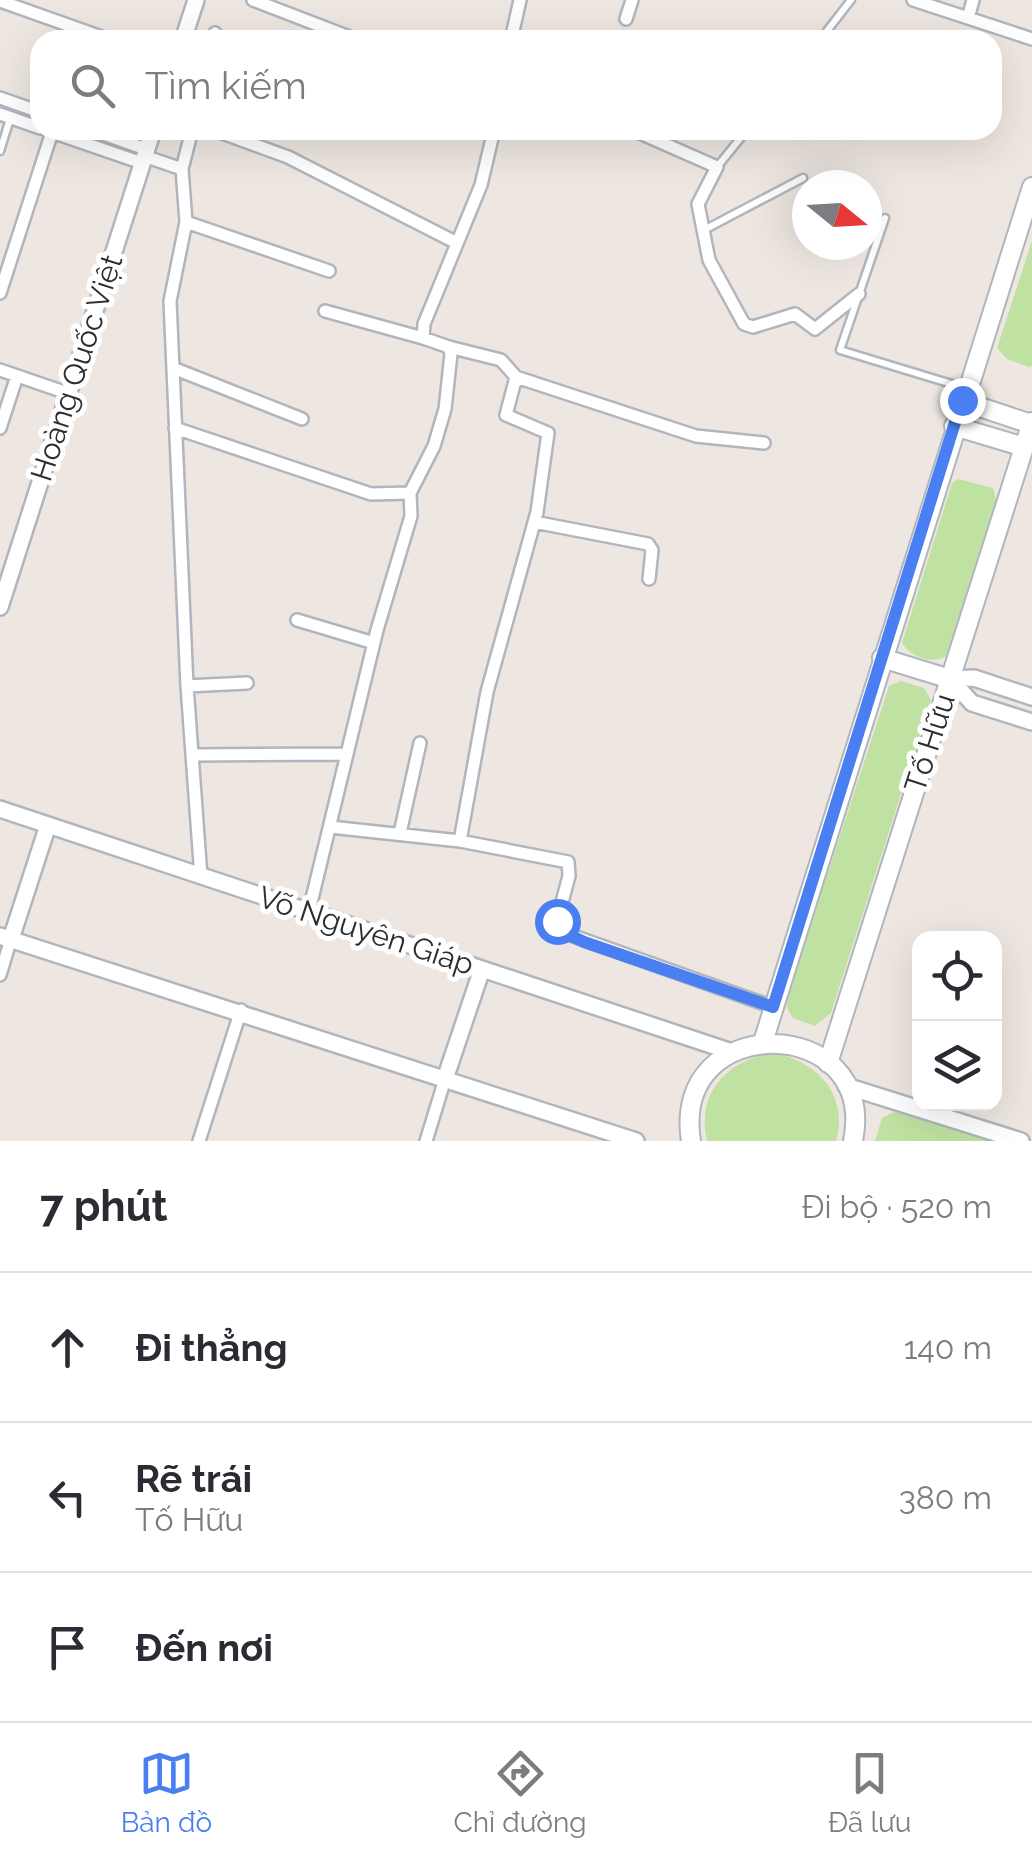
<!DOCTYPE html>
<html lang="vi">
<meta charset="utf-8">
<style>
:root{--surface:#fff;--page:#f7f7f7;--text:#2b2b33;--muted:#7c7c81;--line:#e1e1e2;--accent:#4a7ff2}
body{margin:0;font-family:Raleway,sans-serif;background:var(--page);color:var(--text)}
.controls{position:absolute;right:30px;bottom:30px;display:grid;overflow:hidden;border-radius:20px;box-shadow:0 10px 40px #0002}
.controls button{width:90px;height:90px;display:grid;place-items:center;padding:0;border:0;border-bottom:2px solid var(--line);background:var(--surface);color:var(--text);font:50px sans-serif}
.compass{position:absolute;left:792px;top:170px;width:90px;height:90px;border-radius:50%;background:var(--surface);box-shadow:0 10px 40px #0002;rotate:108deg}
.stop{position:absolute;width:30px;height:30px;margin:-22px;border:8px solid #4a7ff2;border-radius:50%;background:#fff}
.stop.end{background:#4a7ff2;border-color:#fff;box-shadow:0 2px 10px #0008}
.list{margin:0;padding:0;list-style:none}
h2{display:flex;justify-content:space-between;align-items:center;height:130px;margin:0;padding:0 40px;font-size:42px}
h2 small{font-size:32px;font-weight:400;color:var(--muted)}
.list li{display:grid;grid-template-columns:65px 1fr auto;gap:30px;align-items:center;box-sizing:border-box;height:150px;padding:0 40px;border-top:2px solid var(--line)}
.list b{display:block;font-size:38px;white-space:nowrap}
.list p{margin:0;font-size:32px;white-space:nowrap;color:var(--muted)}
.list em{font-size:32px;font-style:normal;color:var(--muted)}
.icon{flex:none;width:55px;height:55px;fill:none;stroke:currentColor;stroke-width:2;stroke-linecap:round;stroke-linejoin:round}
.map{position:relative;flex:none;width:1032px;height:1141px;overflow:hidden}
.search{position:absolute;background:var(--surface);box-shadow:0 10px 40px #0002;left:30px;right:30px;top:30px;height:110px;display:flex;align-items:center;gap:25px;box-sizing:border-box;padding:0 35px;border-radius:30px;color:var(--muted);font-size:38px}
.sheet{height:580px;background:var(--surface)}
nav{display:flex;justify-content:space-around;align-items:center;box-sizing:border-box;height:140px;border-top:2px solid var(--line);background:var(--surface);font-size:28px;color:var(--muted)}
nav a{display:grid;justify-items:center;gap:5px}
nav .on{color:var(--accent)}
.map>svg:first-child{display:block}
</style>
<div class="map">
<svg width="1032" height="1141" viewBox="0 0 1032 1141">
<rect width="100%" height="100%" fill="#eee7e1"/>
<path fill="#bfe1a1" d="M1032,241v125l-3,1 -22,-8 -10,-11z
M958,479l35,9 3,12 -50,156c-14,9 -36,1 -44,-13l50,-160z
M901,681l23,7 7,12 -100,313 -16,13 -22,-8 -6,-10 1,-13 101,-309z
M773,1053c44,8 76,41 63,88h-129c-11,-48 20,-81 66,-88z
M902,1108l103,33h-130l7,-23z"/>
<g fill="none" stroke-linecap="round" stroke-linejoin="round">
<defs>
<path id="service" d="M820,40l31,-40
M0,151l10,-32
M717,167l30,-37
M885,218l-45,132 125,38
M704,230l99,-52"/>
<path id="minor" d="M253,0l104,40
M913,0l119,39
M0,1l110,39
M968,18l5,-18
M626,19l6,-19
M213,40l2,-7
M511,40l9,-40
M0,98l40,14
M0,114l40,14
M46,130l96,33
M92,130l54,19
M214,130l74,27 169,86
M633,130l84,37 -19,37 11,56 35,64 9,3 42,-13 20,15 44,-35
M144,156l38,13 4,53 -16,79 17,385 14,191
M182,169l10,-39
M186,222l143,49
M0,293l52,-161
M325,311l98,27
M449,347l52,13 15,17
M173,368l129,51
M0,370l70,24
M0,428l17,-52
M175,428l196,66 39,-1
M534,522l114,22 4,6 -3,29
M297,620l77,23
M187,686l60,-3
M192,755l155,-1
M330,827l130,14 108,21 1,14 -12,45 8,12 208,74
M400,833l20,-90
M460,841l27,-149 50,-180 11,-79 -42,-18 10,-38 180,59 68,7
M309,911l68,-281 34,-114 -1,-23 24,-47 11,-37 6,-55 -2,-7 -26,-9 1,-14 57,-139 13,-55
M0,975l11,-36
M199,1141l42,-131
M426,1141l19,-62"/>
<path id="tertiary" d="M183,40l13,-40
M0,607l153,-477
M950,679l22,24 60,19
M950,679l24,-1 58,19
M0,809l732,243
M0,936l636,205
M11,939l37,-114
M445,1079l37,-110
M846,1086l175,55"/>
<path id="secondary" d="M962,401l69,23
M954,426l70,21
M882,658l68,21
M763,1042l269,-855
M828,1063l204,-641
M691,1141c-21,-132 188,-127 162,0"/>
</defs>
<use href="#service" stroke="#b1b5bd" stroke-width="11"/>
<use href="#minor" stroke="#b1b5bd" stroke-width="16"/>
<use href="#tertiary" stroke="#b1b5bd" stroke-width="20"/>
<use href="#secondary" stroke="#b1b5bd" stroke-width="22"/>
<use href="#service" stroke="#fff" stroke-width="6"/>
<use href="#minor" stroke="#fff" stroke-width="11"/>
<use href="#tertiary" stroke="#fff" stroke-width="15"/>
<use href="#secondary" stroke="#fff" stroke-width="18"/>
</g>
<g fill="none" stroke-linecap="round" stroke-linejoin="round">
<path stroke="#4a7ff2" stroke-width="12" d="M557,921l8,12 19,9 189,65 189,-607"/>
</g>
<g text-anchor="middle" stroke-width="10" stroke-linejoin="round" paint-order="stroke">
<g font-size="30" fill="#2d2d2d" stroke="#fff">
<text transform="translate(77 368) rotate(-72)" y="10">Hoàng Quốc Việt</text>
<text transform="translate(930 743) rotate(-72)" y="10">Tố Hữu</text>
<text transform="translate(366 931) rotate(18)" y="10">Võ Nguyên Giáp</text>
</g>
</g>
</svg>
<div class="controls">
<button><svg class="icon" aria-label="locate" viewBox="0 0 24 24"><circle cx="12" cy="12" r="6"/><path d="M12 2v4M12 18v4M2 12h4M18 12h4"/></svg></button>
<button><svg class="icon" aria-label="layers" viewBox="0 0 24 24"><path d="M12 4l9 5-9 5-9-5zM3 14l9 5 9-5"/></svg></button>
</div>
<svg class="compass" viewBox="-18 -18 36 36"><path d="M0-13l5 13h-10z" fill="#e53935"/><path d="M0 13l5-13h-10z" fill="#7c7c81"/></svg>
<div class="stop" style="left:557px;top:921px"></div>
<div class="stop end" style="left:962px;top:400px"></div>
<div class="search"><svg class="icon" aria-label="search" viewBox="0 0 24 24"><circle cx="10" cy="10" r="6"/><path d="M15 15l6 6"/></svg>Tìm kiếm</div>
</div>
<section class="sheet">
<h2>7 phút<small>Đi bộ · 520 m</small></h2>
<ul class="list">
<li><svg class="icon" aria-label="ahead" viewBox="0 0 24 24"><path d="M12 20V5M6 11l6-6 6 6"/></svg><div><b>Đi thẳng</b></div><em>140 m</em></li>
<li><svg class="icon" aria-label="left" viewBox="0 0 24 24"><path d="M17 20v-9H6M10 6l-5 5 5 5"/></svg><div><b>Rẽ trái</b><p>Tố Hữu</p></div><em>380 m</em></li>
<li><svg class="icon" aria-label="arrive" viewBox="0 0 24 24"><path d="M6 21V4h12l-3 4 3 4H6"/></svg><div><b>Đến nơi</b></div></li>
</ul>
</section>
<nav>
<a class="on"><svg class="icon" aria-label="map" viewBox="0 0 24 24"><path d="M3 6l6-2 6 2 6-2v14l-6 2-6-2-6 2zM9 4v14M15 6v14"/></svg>Bản đồ</a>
<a><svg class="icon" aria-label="directions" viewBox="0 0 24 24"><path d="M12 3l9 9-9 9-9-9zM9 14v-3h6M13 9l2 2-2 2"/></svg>Chỉ đường</a>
<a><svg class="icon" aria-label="saved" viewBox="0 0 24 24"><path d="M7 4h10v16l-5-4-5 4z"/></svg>Đã lưu</a>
</nav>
